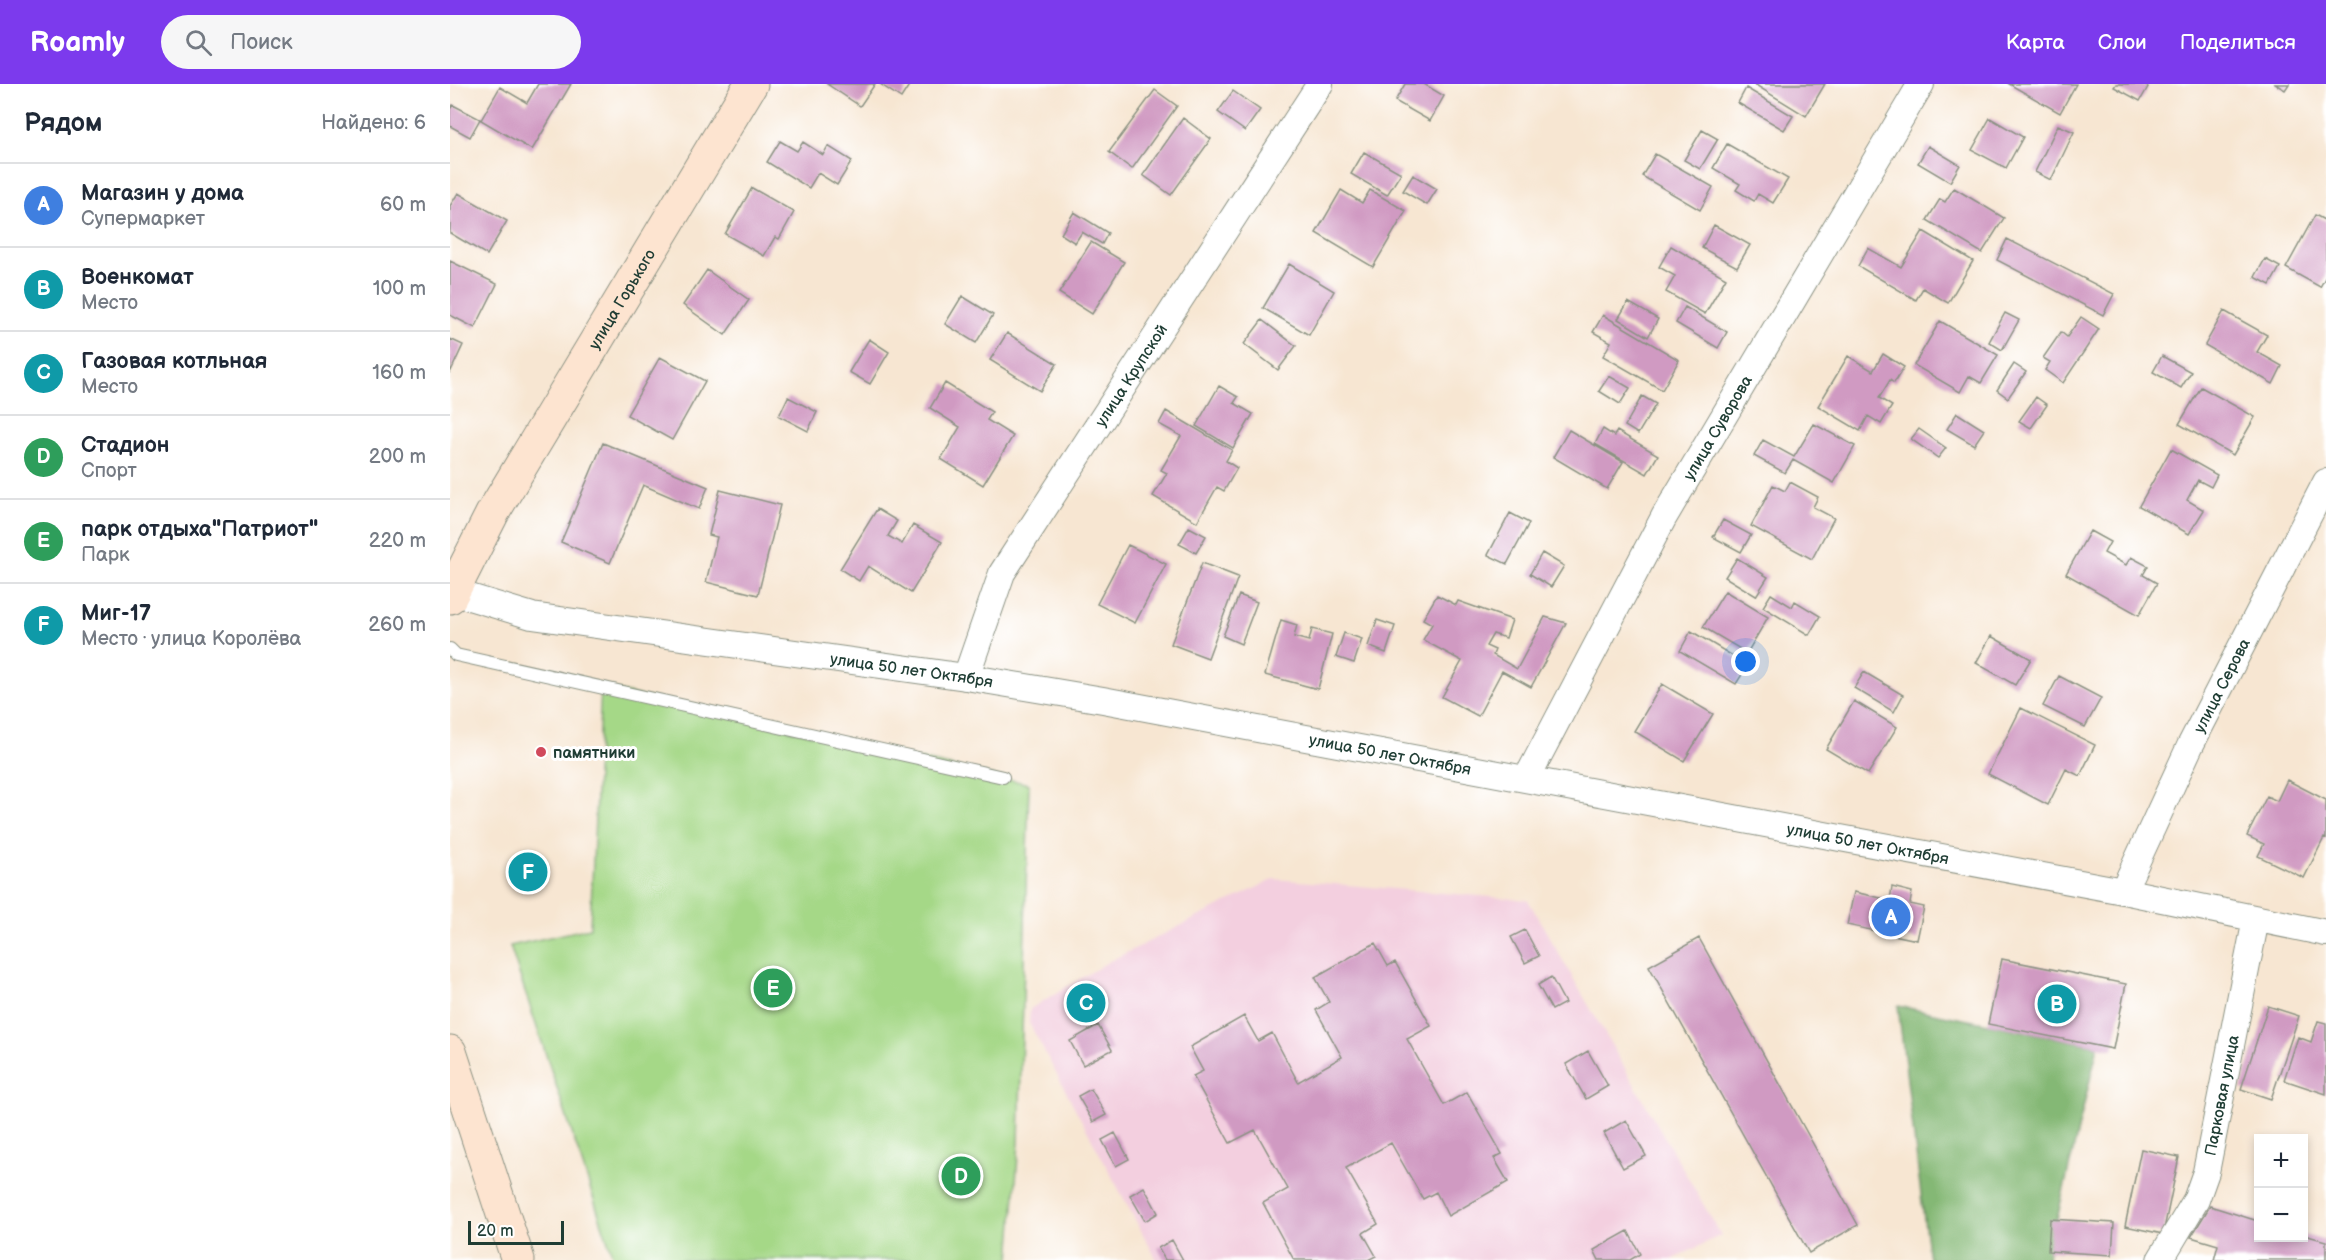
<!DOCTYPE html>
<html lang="ru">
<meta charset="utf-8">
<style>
:root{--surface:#fff;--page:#f6f6f7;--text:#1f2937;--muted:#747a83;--line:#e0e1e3;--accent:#7c3aed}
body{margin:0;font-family:"Balsamiq Sans",sans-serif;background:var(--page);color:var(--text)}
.controls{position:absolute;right:18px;bottom:18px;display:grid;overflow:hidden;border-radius:0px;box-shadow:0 3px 9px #0003}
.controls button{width:54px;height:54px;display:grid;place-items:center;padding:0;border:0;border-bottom:2px solid var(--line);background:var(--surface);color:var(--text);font:30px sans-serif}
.scale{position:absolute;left:18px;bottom:15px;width:96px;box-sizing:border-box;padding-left:6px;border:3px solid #1f3d34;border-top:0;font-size:16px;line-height:21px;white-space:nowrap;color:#1f3d34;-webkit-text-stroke:4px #fff;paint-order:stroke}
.you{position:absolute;left:1296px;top:578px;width:21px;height:21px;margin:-15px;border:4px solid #fff;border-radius:50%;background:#1a73e8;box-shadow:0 0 0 9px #1a73e833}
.badge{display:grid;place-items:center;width:39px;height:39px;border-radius:50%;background:var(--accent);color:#fff;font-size:20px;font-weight:700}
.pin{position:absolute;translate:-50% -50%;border:3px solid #fff;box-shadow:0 2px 6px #0006}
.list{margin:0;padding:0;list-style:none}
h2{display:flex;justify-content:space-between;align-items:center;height:78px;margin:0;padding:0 24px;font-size:26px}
h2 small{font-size:20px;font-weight:400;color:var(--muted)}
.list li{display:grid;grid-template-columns:39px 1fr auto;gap:18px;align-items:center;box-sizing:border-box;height:84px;padding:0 24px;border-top:2px solid var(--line)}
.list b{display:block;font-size:22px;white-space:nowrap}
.list p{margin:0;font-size:20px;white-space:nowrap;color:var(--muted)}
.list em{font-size:20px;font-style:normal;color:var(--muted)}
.icon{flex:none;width:33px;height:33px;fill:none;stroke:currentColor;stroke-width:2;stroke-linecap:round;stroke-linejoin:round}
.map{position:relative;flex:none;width:1876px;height:1176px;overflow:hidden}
header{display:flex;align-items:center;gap:36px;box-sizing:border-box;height:84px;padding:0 30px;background:var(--accent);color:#fff}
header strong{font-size:28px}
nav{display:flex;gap:33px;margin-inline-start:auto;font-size:21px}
.search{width:420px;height:54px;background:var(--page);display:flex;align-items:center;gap:15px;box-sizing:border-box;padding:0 21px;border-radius:33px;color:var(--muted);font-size:22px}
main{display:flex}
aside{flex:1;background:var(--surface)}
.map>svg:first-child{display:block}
</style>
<header>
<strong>Roamly</strong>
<div class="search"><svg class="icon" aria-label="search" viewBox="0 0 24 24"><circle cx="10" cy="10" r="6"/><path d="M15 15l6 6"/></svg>Поиск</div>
<nav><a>Карта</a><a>Слои</a><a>Поделиться</a></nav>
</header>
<main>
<aside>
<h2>Рядом<small>Найдено: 6</small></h2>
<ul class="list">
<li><span class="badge" style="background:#3f7fe0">A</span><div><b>Магазин у дома</b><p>Супермаркет</p></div><em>60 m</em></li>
<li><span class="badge" style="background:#0f9aa8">B</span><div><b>Военкомат</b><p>Место</p></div><em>100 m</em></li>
<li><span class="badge" style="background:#0f9aa8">C</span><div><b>Газовая котльная</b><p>Место</p></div><em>160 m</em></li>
<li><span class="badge" style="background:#2e9e5b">D</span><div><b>Стадион</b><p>Спорт</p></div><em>200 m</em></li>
<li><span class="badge" style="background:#2e9e5b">E</span><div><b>парк отдыха&quot;Патриот&quot;</b><p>Парк</p></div><em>220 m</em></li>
<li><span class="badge" style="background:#0f9aa8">F</span><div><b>Миг-17</b><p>Место · улица Королёва</p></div><em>260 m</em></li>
</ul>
</aside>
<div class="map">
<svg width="1876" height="1176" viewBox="0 0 1876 1176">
<rect width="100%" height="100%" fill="#fff"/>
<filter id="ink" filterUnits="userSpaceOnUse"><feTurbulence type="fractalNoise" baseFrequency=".0167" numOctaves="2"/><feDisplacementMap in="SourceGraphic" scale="12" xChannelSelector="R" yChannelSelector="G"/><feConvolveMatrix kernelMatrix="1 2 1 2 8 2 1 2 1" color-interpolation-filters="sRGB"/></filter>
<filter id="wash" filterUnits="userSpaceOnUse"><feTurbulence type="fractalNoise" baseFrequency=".008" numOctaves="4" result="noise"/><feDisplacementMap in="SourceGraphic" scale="24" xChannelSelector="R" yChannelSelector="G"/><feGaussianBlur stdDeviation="1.35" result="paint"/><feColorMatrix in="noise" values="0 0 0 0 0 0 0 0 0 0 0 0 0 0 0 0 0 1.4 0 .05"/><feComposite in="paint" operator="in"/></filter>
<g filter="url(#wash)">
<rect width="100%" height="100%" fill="#f7e6d2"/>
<path fill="#f3cfdf" d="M824,795l254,21 193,335 -49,25h-515l-128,-237 1,-14 78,-47z"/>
<path fill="#a5d887" stroke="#628a5e" stroke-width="1.5" d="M151,603l428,97 -10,358 -9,118h-396l-104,-314 80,-18z"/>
<path fill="#84b874" stroke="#527a54" stroke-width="1.5" d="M1448,922l200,40 -51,214h-118z"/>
<g id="blocks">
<path fill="#d09ac2" d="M88,0h33l-39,66 -51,-30 19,-33 27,16z
M377,0h48l-15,22z
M430,0h30l-9,14z
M955,0h19l20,12 -14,25 -35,-20z
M1304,0h71l-19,32z
M1559,0h67l-16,29z
M1666,0h27l5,3 -8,14 -26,-14z
M1825,0h14l-4,6z
M1296,4l47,28 -9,14 -46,-27z
M705,6l22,16 -45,63 -23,-17z
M783,7l27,19 -15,21 -27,-19z
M3,21l27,14 -10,18 -20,-11v-17z
M733,34l28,21 -40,56 -28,-20z
M1540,34l33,19 -17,31 -34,-18z
M1608,41l16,7 -23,48 -16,-8z
M1252,46l16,9 -18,30 -16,-9z
M330,57l17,10 6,-9 20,13 5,-9 24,15 -15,24 -19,-12 -9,15 -42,-26z
M1277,60l61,35 -15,24 -15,-9 -4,7 -18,-11 4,-6 -27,-16z
M1478,62l32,19 -10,17 -32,-19z
M914,68l37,21 -14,22 -36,-21z
M1205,70l58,33 -13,23 -58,-34z
M963,91l24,14 -10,16 -24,-14z
M302,104l42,24 -15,27 -4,-2 -11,19 -39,-22z
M1504,104l50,30 -22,35 -55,-33 13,-21 5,3z
M891,106l21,13 8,-13 36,21 -33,56 -57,-34z
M8,109l49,28 -20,34 -37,-22v-27z
M624,128l34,21 -6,11 -20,-12 -7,11 -14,-9z
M1865,131l11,6v55l-6,11 -34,-19z
M1264,141l36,20 -13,22 -35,-19z
M1473,147l50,30 -25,42 -25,-15 -7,12 -58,-34 10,-18 33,19z
M1557,155l107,55 -11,21 -106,-55z
M641,158l33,20 -32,52 -33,-21z
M1221,162l55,32 -21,36 -39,-22 9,-16 -16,-9z
M1815,175l15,8 -10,18 -15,-8z
M0,177l47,23 -22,44 -25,-13z
M839,180l45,27 -25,44 -46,-27z
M257,186l42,30 -24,35 -42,-30z
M512,212l31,19 -17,28 -31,-19z
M1178,218l30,17 -10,18 -30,-18z
M1235,223l42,25 -9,16 -42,-25z
M1774,227l43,24 -10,17 25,14 -9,18 -68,-39z
M1555,229l14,7 -17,30 -13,-8z
M1153,231l76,45 -17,30 -59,-34 8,-14 -18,-10z
M1631,233l18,12 -36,54 -18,-13 5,-8 -7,-4 18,-26 6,5z
M812,236l34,26 -18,24 -34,-26z
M1490,237l58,34 -17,28 -12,-7 -9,16 -46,-27z
M557,249l50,31 -17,27 -50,-31z
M0,255l13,6 -13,28z
M419,255l20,13 -19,32 -21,-12z
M1433,270l21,13 -10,16 -4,-3 -11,18 13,8 -11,18 -13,-8 -8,15 -42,-25 30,-50 25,15z
M1712,272l29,16 -10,16 -28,-16z
M210,273l45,24 -33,59 -45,-25z
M1564,280l12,8 -18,26 -11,-8z
M1159,292l21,12 -10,16 -21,-13z
M495,299l47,29 -5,8 26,16 -30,49 -42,-26 19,-32 -30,-19z
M769,302l19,11 -4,6 19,11 -20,34 -37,-22z
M1751,303l54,30 -22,38 -54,-31z
M1192,312l14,8 -18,30 -13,-8z
M338,313l29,15 -9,19 -29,-15z
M1586,313l11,8 -16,23 -12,-7z
M716,327l66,39 -6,11 11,7 -13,23 -7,-4 -20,35 -44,-26 14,-23 -6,-3 20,-34 -22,-12z
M1507,329l27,17 -10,15 -27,-16z
M1364,340l41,22 -21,37 -41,-23 -8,13 -31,-17 9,-16 31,17z
M1153,345l11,7 3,-5 41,24 -11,19 -52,-30z
M1469,345l27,19 -8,10 -27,-19z
M1119,346l54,32 -16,27 -54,-32z
M153,359l105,44 -9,22 -56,-24 -33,78 -49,-21z
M1721,365l46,26 -6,12 -13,-7 -11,20 17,10 -15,24 -50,-28z
M1340,398l28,15 -5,10 21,11 -22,41 -61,-33 22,-41 12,6z
M270,406l60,15 -22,90 -52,-13 11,-45 -8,-2z
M427,425l20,12 -9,15 14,8 11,-19 29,17 -31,51 -43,-27 -9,15 -19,-12z
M1060,429l19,10 -22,41 -19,-9z
M1273,436l28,15 -10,17 -28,-15z
M739,443l17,9 -10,17 -17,-9z
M1640,447l20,11 -6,11 22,12 5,-8 17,9 -5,9 14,8 -18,32 -73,-41z
M678,461l38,19 -31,59 -38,-19z
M1092,469l22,13 -13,21 -21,-13z
M1287,474l31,19 -12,19 -31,-19z
M752,479l36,14 -30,81 -37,-14z
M1275,507l43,26 -21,36 -44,-26z
M1321,510l21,13 3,-6 25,15 -11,19 -46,-28z
M789,511l18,7 -16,42 -18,-8z
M987,511l19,10 2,-4 54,19 -6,18 -13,-4 -7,12 9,4 -2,5 24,14 28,-52 21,6 -35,64 -29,-16 -24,45 -36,-19 20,-36 -39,-21 9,-16 -9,-5z
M831,536l16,5 -3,12 15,4 3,-12 20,5 -14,55 -53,-14z
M927,536l18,6 -9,27 -18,-7z
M1241,547l57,34 -12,19 -56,-33z
M894,549l18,6 -8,24 -18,-6z
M1541,552l40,23 -16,26 -39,-22z
M1414,588l39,23 -9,17 -40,-24z
M1609,592l42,22 -16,29 -42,-21z
M1212,600l51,30 -29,47 -50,-30z
M1404,617l43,26 -29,47 -42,-25z
M1571,624l74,37 -15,31 -14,-7 -18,36 -60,-31z
M1837,696l39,20v39l-2,-1 -20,40 -46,-22 6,-12 -17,-8 20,-40 10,5z
M1442,803l20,5 -2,12 14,3 -7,33 -70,-15 7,-33 36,8z
M1075,846l14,26 -14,7 -14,-26z
M1249,854l159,287 -49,28 -160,-287z
M925,859l13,23 7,-4 36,64 -24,13 37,66 23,-13 35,62 -8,4 14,24 -60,34 -12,-24 -13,7 -32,-56 -45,25 32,56 -15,9 13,23 -8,4h-74l-31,-57 25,-14 -33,-59 -25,13 -37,-67 10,-5 -13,-24 54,-31 14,25 14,-8 26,49 44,-25 -26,-47 13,-8 -14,-25z
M1552,875l124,25 -13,65 -125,-25z
M1101,893l14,26 -13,7 -14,-25z
M646,902l10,18 -31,16 -10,-17z
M1818,922l31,10 -28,83 -30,-10z
M1868,937l8,2v71l-42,-14 14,-43 13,5z
M648,941l14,25 -29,15 -13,-24z
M1138,967l20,35 -22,13 -20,-35z
M641,1005l15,26 -13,7 -15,-26z
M1176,1036l20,36 -23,12 -19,-35z
M665,1049l14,26 -13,7 -14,-26z
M1691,1065l38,8 -16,77 -38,-8z
M694,1103l14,26 -13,8 -15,-26z
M1760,1122l48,15v17h46v-3l22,6v19h-112l4,-15 -27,-8z
M1600,1135l64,4 -2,32 -64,-4z
M1178,1147l12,23 -10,6h-31l-5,-10z
M722,1156l11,20h-18l-7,-12z"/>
</g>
</g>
<g filter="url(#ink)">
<use href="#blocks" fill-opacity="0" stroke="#8b9283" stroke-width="1.5"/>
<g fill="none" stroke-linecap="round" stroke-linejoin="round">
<defs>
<path id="lane" d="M0,565l6,6 547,122"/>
<g id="street">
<path id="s1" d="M3,508l79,24 434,61 137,23 1020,191 203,42"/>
<path id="s2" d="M516,593l36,-104 318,-489"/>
<path id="s3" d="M1077,694l137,-261 257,-433"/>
<path id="s4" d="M1673,807l67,-145 136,-264"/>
<path id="s5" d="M1710,1176l36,-60 10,-28 50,-253"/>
</g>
<g id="secondary">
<path id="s6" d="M0,513l42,-83 259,-430"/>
<path d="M0,968l68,208"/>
</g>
</defs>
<use href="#lane" stroke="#8b9283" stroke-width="14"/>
<use href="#street" stroke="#8b9283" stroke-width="28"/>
<use href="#secondary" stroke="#8b9283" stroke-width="35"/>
<use href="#lane" stroke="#fff" stroke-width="12"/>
<use href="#street" stroke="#fff" stroke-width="26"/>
<use href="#secondary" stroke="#fde4d0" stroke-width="33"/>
</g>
</g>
<circle fill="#d1495b" stroke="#fff" stroke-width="2" cx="91" cy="668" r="6"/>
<g text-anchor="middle" stroke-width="6" stroke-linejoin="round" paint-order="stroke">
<g font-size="16" fill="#1f3d34" stroke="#fff">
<text dy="6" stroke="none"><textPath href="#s6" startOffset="344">улица Горького</textPath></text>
<text dy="6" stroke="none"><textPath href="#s2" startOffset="346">улица Крупской</textPath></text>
<text dy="6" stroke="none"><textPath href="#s3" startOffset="399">улица Суворова</textPath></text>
<text dy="6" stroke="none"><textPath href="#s1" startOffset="466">улица 50 лет Октября</textPath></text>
<text dy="6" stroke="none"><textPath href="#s4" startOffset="228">улица Серова</textPath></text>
<text dy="6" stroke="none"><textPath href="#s1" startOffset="952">улица 50 лет Октября</textPath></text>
<text dy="6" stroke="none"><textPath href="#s1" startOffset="1438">улица 50 лет Октября</textPath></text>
<text dy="6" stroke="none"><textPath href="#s5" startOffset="178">Парковая улица</textPath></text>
</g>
<g font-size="16" font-weight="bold" fill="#1f3d34" stroke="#fff" text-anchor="start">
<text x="103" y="674">памятники</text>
</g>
</g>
</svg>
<div class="controls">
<button>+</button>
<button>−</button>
</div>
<div class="scale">20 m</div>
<div class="you"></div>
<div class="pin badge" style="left:1441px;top:833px;background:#3f7fe0">A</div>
<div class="pin badge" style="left:1607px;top:920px;background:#0f9aa8">B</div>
<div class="pin badge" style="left:636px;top:919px;background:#0f9aa8">C</div>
<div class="pin badge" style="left:511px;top:1092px;background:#2e9e5b">D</div>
<div class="pin badge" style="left:323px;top:904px;background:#2e9e5b">E</div>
<div class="pin badge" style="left:78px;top:788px;background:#0f9aa8">F</div>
</div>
</main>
